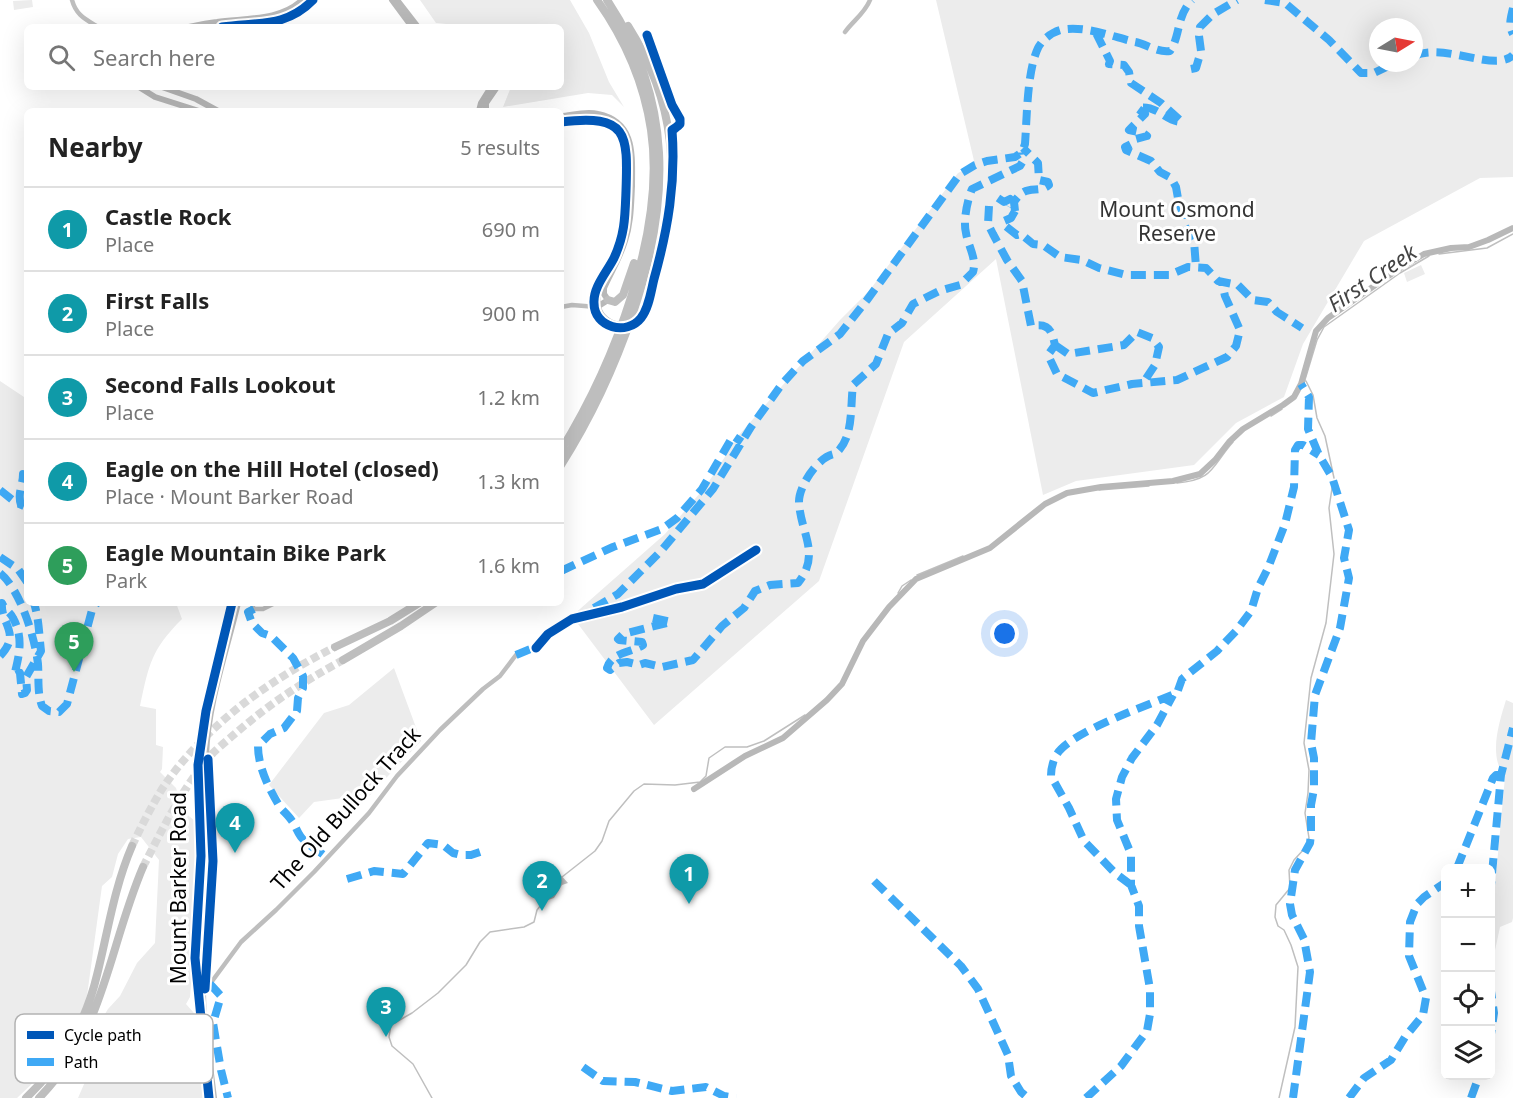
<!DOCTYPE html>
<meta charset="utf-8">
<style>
:root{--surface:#fff;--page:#f2f2f2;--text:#222;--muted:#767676;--line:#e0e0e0;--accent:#595959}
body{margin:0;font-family:"Noto Sans",sans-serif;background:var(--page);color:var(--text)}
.controls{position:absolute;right:18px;bottom:18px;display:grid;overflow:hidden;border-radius:9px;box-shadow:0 6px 24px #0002}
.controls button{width:54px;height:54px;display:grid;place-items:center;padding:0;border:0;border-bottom:2px solid var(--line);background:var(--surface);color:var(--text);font:30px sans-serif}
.compass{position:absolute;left:1369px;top:18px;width:54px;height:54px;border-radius:50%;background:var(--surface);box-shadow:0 6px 24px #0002;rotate:80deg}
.you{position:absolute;left:1005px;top:634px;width:21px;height:21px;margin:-15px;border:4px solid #fff;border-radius:50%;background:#1a73e8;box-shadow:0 0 0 9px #1a73e833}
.badge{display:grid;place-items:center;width:39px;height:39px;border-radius:50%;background:var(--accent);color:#fff;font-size:20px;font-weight:700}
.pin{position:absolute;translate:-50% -50px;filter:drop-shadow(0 2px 3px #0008)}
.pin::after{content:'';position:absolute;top:32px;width:21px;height:18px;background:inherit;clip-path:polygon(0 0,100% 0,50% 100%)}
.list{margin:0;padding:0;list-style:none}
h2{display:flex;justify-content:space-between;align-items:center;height:78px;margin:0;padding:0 24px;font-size:26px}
h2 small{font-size:20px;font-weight:400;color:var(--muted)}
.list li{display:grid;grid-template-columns:39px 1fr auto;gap:18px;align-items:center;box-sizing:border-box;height:84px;padding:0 24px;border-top:2px solid var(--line)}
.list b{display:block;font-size:22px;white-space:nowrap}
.list p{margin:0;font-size:20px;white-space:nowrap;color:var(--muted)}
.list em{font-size:20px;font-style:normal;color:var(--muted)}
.icon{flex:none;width:33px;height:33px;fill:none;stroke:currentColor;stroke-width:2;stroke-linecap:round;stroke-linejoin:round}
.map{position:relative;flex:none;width:1513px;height:1098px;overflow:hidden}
.search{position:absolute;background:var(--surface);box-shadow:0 6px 24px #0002;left:24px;top:24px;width:540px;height:66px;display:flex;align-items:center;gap:15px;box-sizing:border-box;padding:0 21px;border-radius:9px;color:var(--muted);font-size:22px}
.panel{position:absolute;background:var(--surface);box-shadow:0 6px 24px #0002;left:24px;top:108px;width:540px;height:498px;border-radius:9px}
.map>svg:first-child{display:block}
</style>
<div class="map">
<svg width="1513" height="1098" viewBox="0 0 1513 1098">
<rect width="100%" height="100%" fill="#fff"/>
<path fill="#ececec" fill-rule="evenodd" d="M32,0l1,7 -19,3 -1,-9z
M420,0h150l19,33 20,49 15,25 -12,-12 -24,-2 -85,14 8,-20h50v-60h-83l-42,-4z
M936,0h577v177l-33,1 -116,63 -61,103 -19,53 -48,26 -42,42 -118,16 -33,14 -47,-236 -92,83 -85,239 -165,144 -82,-109 93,-82 41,-48 33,-51 101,-115 29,-29 89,-118 17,-8zM1378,27h36v36h-36z
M1421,265l4,9 -18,8 -3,-9z
M0,381l27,18v204h149l6,16c-31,31 -33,45 -42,87l16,3v36l7,2 -1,22 -2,3 16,16 8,24 11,9 6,21 -7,89 -6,14 4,24 -2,28 -4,7 15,17 8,77h-131l10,-23 -4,-26 24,-40 12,-13 17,-33 18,-20 4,-83 -18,-23 -13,2 -10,15 -6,23 -10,9 -16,117 -19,36 -31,41 -19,18h-17z
M394,668l27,73 -65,69 -13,-12 -29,4 -15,16 -30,-33 55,-72 25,-8z
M1506,700l7,3v215l-1,4 -12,5 -9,42v-39l14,-153c-17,-21 -6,-54 1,-77z"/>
<path fill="#bfbfbf" d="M558,872l10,11 -6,2 -8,13 -9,3 -3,-4 2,-8 7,-6z"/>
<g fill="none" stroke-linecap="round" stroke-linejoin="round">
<path stroke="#bfbfbf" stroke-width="1.5" d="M1439,254l48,-6 26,-14
M1306,381l7,14 4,23 8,18 9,42
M1304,383l13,-43 7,-13 76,-54 29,-17
M1271,416l11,-7
M1177,483c37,-3 34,-16 56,-41
M1099,490l50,-4
M917,575l46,-19
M898,593l4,-7 9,-6
M562,877l33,-26 7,-10 7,-20 25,-30 10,-7 31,1 25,-3 6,-6 3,-18 16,-11h22l17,-6 41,-26
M432,1098l-19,-34 -21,-18 -3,-9 2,-12 21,-12 26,-20 28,-28 14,-23 10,-10 34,-5 10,-5 3,-12 8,-10
M1279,1098l16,-71 3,-60 -7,-22 -7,-15 -6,-4 -3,-9 1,-12 14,-17 -1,-18 5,-10 11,-12 4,-10 -4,-25 3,-20 1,-23 -5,-27 7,-65 15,-55 8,-69 -5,-46 4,-26"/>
<path stroke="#d9d9d9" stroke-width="8" stroke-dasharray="8 4" stroke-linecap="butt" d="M132,846c9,-19 19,-39 30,-57 42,-63 107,-109 173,-142
M143,867c20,-39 40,-81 70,-114 7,-7 16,-14 24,-21 35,-30 66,-50 106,-72"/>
<path stroke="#bebebe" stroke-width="4.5" d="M72,0c4,15 13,19 26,27
M845,32c8,-11 20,-19 25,-32
M561,307l11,-2 25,2
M251,603l3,6h9l12,-6
M203,987l7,-3 31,-42 35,-32 38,-38 55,-59 28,-37 43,-46 43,-41 17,-13 16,-21"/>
<path stroke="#b8b8b8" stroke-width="6" d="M392,0l20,27
M397,0l21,27
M249,22c23,-2 44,-4 60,-22
M189,27c9,-2 18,-4 28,-5 27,-4 64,-1 85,-22
M210,27l14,-2
M139,87l16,10 44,14
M162,87l34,12 22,12
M479,111l2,-8 10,-16
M486,111v-8l11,-16
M561,116c12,-1 25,-5 37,-2 38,8 34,42 34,72 -1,19 -1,37 -7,55 -5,17 -14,31 -21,47v6l4,6 -11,7
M597,307l1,-13 6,-12
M694,789l51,-33 38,-18 44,-38 15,-16 21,-43 26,-34 27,-28 74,-31 55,-44 22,-11 34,-6 72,-6 27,-7 15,-14 14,-18 14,-13 40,-24 11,-8 7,-13 15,-53 12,-13 69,-48 27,-16 27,-6 18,-1 19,-7 25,-12
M204,1015c-4,-46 5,-94 6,-141 2,-40 -6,-79 -4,-119 2,-51 20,-102 32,-152
M208,1049l6,49
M209,1098l-14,-140 6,-102 -3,-91 8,-54 26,-108"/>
<path stroke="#bebebe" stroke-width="8" d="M608,300l7,2 8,-7 11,-32
M597,307c6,21 34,26 45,5 9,-15 12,-35 16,-52 23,-85 18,-158 -30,-234
M561,450c53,-86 105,-219 90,-320 -7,-47 -27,-92 -54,-130
M561,465c30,-47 54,-99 72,-152 37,-110 41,-213 -26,-313
M335,647l55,-26 29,-18
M343,660l58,-34 34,-23
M26,1098c35,-33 60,-76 71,-123 11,-44 17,-87 35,-129
M39,1098c66,-67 69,-149 104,-231"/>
<path stroke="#3fa9f5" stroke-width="8" stroke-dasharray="15 8" stroke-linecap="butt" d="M1265,0l20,3 44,37 32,33h13l21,-10
M1513,8c-2,10 -5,17 0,26
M1096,33l14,28 -1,3 15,1 5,7 2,11 30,20 21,19c-17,0 -24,-18 -45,-14l8,6 -16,16 14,3 4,3 -11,3 -3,4 -8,4 1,3 25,11 9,11 11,6 5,9 3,17 5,11v10l10,16 2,26
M1414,56c30,-14 82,17 99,-1
M1191,69l5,-1 5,-17 -2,-15 1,-9 13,-13 24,-14
M998,198l6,4 6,-3 2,3 -3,5
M989,206l-1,18 5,10 14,26 15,21 9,45c17,-3 20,2 24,19l-7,10 9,19 36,19 39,-9 45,-4 50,-23 9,-11 4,-16 -15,-34 -3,-13
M1015,211l-4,7 -7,3 -1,3 14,11 4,-1 12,10 10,1 17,12 22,3 17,8 27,7h43l19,-8 18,1 12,13 20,4 15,15 15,2 9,10 25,16
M1015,211l-1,-9c13,-20 23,-7 35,-17l-1,-3 -9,-2 -1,-17 -15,-15
M1055,345l13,9 56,-9 13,-13 15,6 7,9 -4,18 -12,18
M0,490l15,12 9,4
M21,505c-4,-12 2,-19 2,-31l4,11
M0,557l18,12 9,13
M561,571l52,-24 49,-18 15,-11 25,-29 31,-53 9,6
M0,573c20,16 35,65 38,91 1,14 -1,28 4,42l7,5 10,1 8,-8 25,-94 5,-7
M594,608l24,-14 43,-43 52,-62 38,-62 31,-43 21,-23 37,-27 27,-34 93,-126 15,-9 12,-4 28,-4 7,-5 3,-8c2,-27 2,-73 13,-96 5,-10 18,-19 29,-19 22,-2 47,8 68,13 11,2 23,11 35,9 11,-16 6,-35 22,-51
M254,609l-6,3 4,11 10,10 9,3 22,22 10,18v12l-5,10 -1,13 -13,17 -14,6 -12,12c0,21 11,43 22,61 4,5 9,9 12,14 5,7 6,15 13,20 7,7 15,10 22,17
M653,618l18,4 -48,12 -5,5 1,1 23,2 1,3c-13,8 -31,7 -36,23l3,2 9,-7 8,-1 12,3 6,-2 17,4 31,-7 29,-34 22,-18 11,-17 15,-6 28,-2c23,-29 3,-49 1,-80 -1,-16 19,-47 36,-49 19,-15 15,-46 18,-69l23,-21 12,-30 14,-11 11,-19 26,-13 21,-6 13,-13c4,-14 -5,-26 -7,-39 -3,-11 1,-32 6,-44l48,-23 3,-5 -1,-9
M516,655l24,-10
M0,656c22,-23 0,-32 2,-53 3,7 8,9 11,15 11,20 6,38 1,58l6,-3 2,21 3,-1 2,-3 -1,-13 15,-26c-2,-17 -2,-32 -7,-48
M1457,868l36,-90 3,-3h5
M347,879l27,-8 29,3 25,-31 15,2 10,8 8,2h10l9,-3
M874,881l87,85 17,23 30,66 3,21 10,16 7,6
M1131,885l-16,-12 -31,-32 -15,-33 -18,-32c0,-7 2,-16 6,-22 15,-23 92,-49 120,-61l5,-14 35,-28 19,-20 15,-20 7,-23 10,-20 17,-44 9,-37 1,-37 3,-5h5l16,10
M1490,896l11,-121 12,-47
M210,984l11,12 -8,27 8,47 7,28
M1490,984l4,29 -4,28
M583,1067l20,14 32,1 37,9 34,-4 18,9 12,2
M1086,1098l35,-32 26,-35 3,-17v-25l-11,-63v-20l-8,-21v-31l-14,-34 -1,-21 6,-22 10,-19 25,-33 16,-30
M1293,1098l17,-126 -6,-33 -12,-24 -2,-11 5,-34 15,-27 1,-9v-29l3,-16v-31l-3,-15 4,-48 25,-67 9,-50 -5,-20 5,-28 -17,-53 -13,-22 -11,-26 1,-32 -8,-13
M1349,1098l15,-20 27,-18 14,-23 18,-22 3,-17 -17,-42 1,-34 7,-18 7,-7 22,-15
M1471,1098l8,-22"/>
<defs>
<path id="cycleway" d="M222,27c35,-5 64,1 91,-27
M647,35l25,70 8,14v5l-7,6
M561,122c67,-8 67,11 65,69 -1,26 -1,43 -12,67 -7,14 -21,29 -20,45 0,25 33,33 47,15 8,-10 10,-27 13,-39 14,-50 22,-97 18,-149l6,-4
M536,648l12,-14 24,-15 50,-12 54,-18 27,-5 53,-34
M205,989l8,-128 -5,-102
M209,1098l-14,-140 6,-102 -3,-91 8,-54 26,-108"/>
</defs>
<use href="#cycleway" stroke="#fff" stroke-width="13"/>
<use href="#cycleway" stroke="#0057b8" stroke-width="9"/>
</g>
<g text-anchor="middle" stroke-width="6" stroke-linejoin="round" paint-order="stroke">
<g font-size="21" fill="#333" stroke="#fff">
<text x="1177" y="217">Mount Osmond<tspan x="1177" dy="24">Reserve</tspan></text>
</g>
<g font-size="21" fill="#000" stroke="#fff">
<text transform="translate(346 809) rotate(-48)" y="7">The Old Bullock Track</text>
<text transform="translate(179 888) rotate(-90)" y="7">Mount Barker Road</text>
</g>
<g font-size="22" font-style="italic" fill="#444" stroke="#fff">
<text transform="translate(1372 278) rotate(-34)" y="8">First Creek</text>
</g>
</g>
<rect x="15" y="1014" width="198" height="69" rx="9" fill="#fff" stroke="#b2b2b2" stroke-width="1.5"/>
<rect x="27" y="1031" width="27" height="8" fill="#0057b8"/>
<rect x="27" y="1058" width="27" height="8" fill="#3fa9f5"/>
<g font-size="16" fill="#000">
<text x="64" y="1041">Cycle path</text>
<text x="64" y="1068">Path</text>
</g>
</svg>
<div class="controls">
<button>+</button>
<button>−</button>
<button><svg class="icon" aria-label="locate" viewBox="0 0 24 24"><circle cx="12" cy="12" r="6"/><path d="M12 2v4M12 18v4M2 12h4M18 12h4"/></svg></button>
<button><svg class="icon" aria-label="layers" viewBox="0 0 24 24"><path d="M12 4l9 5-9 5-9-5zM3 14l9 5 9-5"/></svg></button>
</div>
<svg class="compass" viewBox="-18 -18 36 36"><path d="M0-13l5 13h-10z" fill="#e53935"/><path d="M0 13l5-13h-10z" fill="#767676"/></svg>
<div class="you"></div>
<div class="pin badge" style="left:689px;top:904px;background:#0f9aa8">1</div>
<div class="pin badge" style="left:542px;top:911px;background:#0f9aa8">2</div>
<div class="pin badge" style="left:386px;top:1037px;background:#0f9aa8">3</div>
<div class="pin badge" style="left:235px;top:853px;background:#0f9aa8">4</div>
<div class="pin badge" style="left:74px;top:672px;background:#2e9e5b">5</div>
<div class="search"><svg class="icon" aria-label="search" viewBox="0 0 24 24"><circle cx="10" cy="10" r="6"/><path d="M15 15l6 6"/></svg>Search here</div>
<section class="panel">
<h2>Nearby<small>5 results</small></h2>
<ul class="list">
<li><span class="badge" style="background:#0f9aa8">1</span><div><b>Castle Rock</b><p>Place</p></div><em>690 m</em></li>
<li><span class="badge" style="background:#0f9aa8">2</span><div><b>First Falls</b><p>Place</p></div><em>900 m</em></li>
<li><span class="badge" style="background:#0f9aa8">3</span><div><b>Second Falls Lookout</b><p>Place</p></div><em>1.2 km</em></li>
<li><span class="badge" style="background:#0f9aa8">4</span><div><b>Eagle on the Hill Hotel (closed)</b><p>Place · Mount Barker Road</p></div><em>1.3 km</em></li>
<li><span class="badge" style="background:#2e9e5b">5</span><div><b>Eagle Mountain Bike Park</b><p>Park</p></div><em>1.6 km</em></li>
</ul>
</section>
</div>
